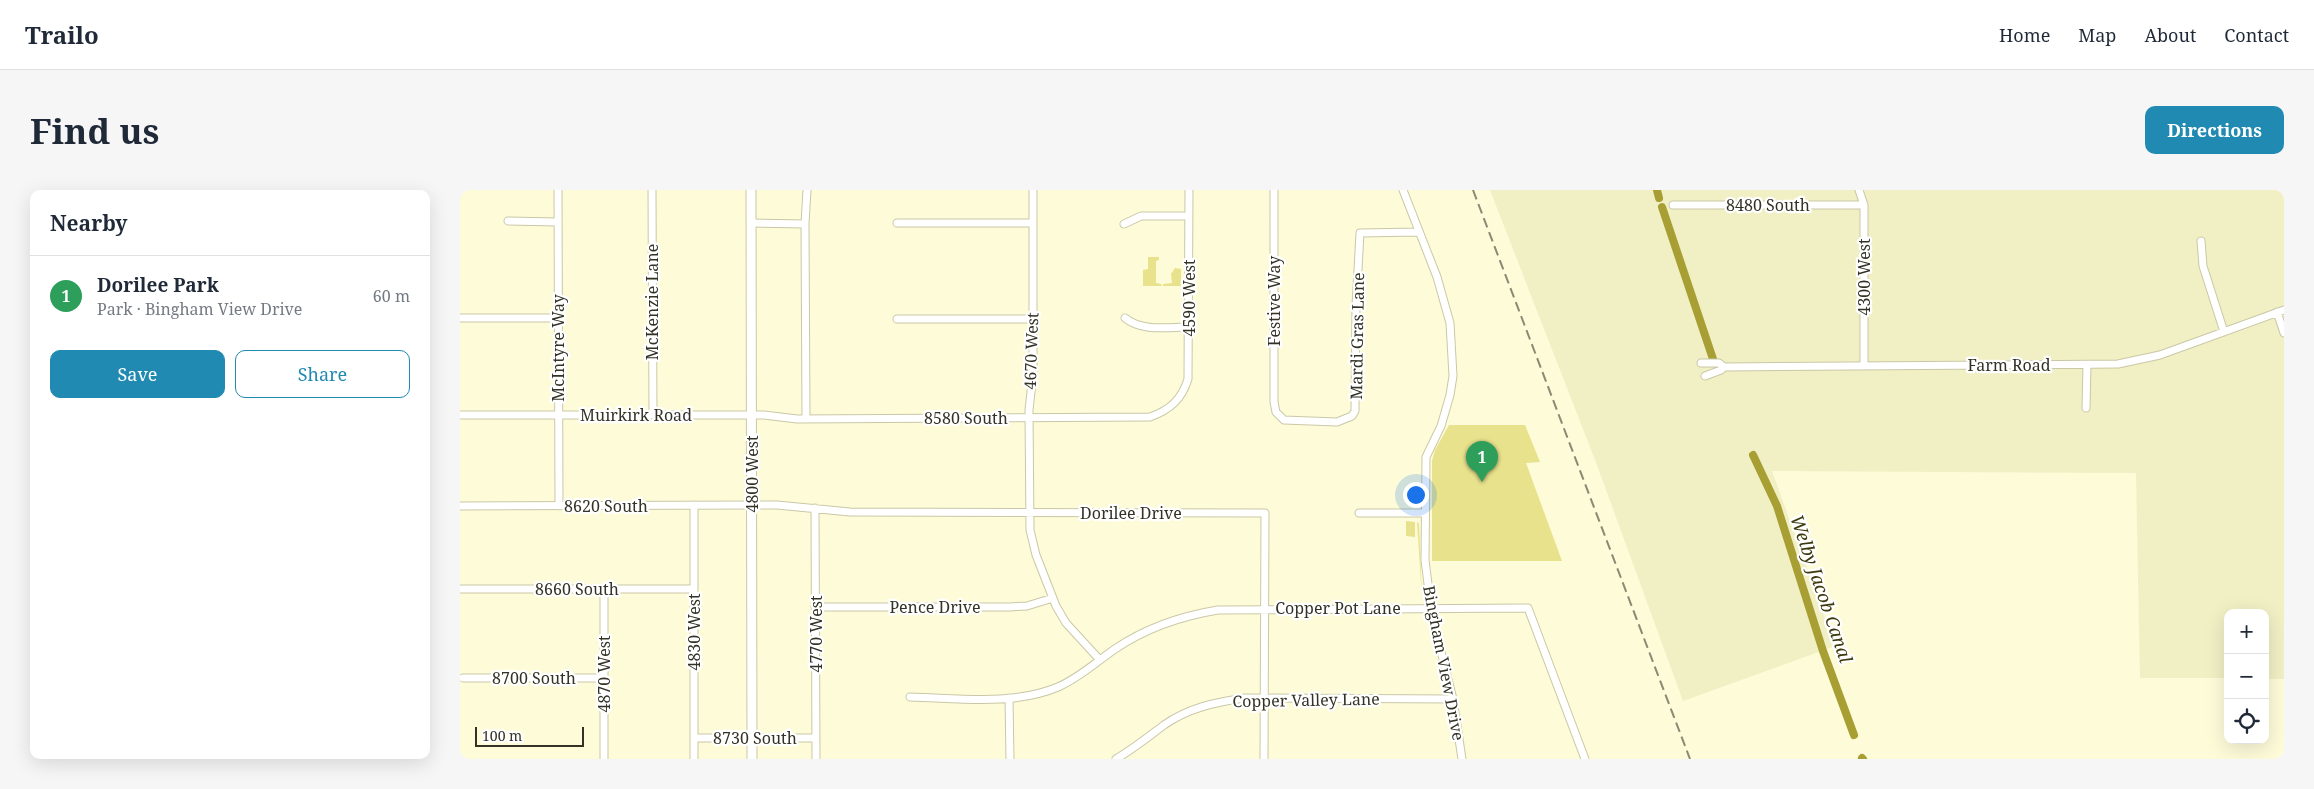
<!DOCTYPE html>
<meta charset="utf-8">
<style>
:root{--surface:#fff;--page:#f6f6f7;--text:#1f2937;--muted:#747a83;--line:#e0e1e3;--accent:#218ab2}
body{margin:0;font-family:"Noto Serif",serif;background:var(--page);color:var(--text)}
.controls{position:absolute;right:15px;bottom:15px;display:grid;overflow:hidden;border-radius:10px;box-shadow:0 5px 20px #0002}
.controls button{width:45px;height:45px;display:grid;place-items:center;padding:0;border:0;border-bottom:1px solid var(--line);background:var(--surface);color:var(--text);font:25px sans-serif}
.scale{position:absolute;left:15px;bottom:12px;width:109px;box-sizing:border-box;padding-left:5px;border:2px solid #333225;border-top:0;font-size:14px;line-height:18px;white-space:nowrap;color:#333225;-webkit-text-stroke:4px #fff;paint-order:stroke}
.you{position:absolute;left:955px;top:304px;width:18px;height:18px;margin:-12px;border:4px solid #fff;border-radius:50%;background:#1a73e8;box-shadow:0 0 0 8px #1a73e833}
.badge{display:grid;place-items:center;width:32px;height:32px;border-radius:50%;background:var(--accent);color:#fff;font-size:16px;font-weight:700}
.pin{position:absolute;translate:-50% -41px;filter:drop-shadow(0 1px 2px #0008)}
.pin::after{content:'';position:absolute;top:26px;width:18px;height:15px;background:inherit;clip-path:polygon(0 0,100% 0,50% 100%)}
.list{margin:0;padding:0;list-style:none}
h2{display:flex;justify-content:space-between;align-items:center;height:65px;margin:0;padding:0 20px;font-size:21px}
h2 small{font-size:16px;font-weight:400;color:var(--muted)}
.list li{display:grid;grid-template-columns:32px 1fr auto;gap:15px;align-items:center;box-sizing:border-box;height:80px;padding:0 20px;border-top:1px solid var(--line)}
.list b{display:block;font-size:19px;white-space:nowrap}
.list p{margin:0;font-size:16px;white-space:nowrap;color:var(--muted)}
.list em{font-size:16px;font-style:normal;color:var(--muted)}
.actions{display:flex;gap:10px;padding:15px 20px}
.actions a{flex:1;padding:11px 0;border:1px solid var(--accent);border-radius:10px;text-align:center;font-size:18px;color:var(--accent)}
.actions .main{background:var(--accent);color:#fff}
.icon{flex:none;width:28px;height:28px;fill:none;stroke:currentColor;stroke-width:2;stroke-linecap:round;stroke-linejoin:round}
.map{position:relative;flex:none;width:1824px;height:569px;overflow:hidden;border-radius:10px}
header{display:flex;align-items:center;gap:30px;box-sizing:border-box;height:70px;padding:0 25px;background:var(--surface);border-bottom:1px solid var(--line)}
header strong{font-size:24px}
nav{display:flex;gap:28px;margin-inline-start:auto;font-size:18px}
.intro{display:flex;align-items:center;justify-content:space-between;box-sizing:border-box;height:120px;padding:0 30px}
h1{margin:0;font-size:35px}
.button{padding:12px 22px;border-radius:10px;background:var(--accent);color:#fff;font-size:18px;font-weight:700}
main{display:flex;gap:30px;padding:0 30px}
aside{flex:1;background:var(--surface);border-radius:10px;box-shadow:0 5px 20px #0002}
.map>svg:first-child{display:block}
</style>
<header>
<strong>Trailo</strong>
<nav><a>Home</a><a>Map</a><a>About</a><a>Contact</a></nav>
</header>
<div class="intro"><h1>Find us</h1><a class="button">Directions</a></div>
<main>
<aside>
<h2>Nearby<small></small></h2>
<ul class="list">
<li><span class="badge" style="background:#2e9e5b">1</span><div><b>Dorilee Park</b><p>Park · Bingham View Drive</p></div><em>60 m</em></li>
</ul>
<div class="actions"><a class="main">Save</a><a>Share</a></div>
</aside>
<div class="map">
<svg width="1824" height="569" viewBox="0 0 1824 569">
<rect width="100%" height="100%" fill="#fdfbd8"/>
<path fill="#f1efc4" d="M1030,0h794v489h-19v-66h-37v65h-88l-4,-205 -364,-2 63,175 -152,55 -86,-236z"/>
<path fill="#e8e28c" d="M688,67h11v3l-3,1v22l5,1 1,2h-19v-16l5,-1z
M715,78l6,1v17h-18v-2l9,-1 -1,-9z
M989,235h76l15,37 -14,1 36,98h-130v-100l3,-11z
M946,331l9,1v15l-9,-1z
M957,332l2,2 3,74z"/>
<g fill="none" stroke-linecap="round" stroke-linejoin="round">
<path stroke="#a89f34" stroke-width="8" d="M1197,0l2,8
M1202,17l51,152
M1293,265l24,51 46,145 31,84
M1402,568l1,1"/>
<defs>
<path id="minor" d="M98,0l1,316
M192,0l1,225
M573,0v184l-4,36 1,120 6,25 20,51 10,17 33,36
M814,0v212l2,10 8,8 53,2 15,-6 3,-5 1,-105 4,-73 59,-1
M943,0l34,87 13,46 3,53 -3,19 -9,31 -15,31 -1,103 7,56 21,83 9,60
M1399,0l5,15v160
M1213,15h191
M48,31l50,1
M291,33l54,1
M437,33h136
M664,34l17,-8h48
M1741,51l2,25 21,66
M1817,122l7,21
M0,128h98
M665,128c17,14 43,9 64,9
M437,129h136
M1241,173h18l5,4 -3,3 -16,6
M1264,177l394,-3 42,-9 124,-45
M1626,218l1,-43
M0,225h304l33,4 353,-2c20,-7 32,-18 38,-38l1,-189
M346,229l-1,-195 2,-34
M234,315v254
M0,316l317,-1 73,7 415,1 -1,246
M355,318l1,251
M899,323h66
M0,399h234
M144,399v170
M355,417h194l18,-1 26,-8
M3,488h141
M450,507c48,1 103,9 148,-10 21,-9 38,-25 57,-38 31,-21 66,-33 103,-39l310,-2 57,151
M549,508l1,61
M234,548h122
M656,569c17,-10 32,-22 48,-34 24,-17 52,-23 81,-27l208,1"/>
<path id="tertiary" d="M291,0l1,569"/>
</defs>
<use href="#minor" stroke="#cac8a7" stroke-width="9"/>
<use href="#tertiary" stroke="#cac8a7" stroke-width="11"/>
<use href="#minor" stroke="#fff" stroke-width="7"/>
<use href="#tertiary" stroke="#fff" stroke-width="9"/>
<path stroke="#8b8973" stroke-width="2" stroke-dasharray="10 5" stroke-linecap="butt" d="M1013,0l217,569"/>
</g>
<g text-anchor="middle" stroke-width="4.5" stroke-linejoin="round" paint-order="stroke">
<g font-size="16" fill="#333225" stroke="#fff">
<text x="1308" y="21">8480 South</text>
<text transform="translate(1404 87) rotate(-90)" y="6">4300 West</text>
<text transform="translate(729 108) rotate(-90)" y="6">4590 West</text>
<text transform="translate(814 111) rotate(-90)" y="6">Festive Way</text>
<text transform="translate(192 112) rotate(-90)" y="6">McKenzie Lane</text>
<text transform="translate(897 146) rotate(-89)" y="6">Mardi Gras Lane</text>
<text transform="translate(98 158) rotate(-90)" y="6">McIntyre Way</text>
<text transform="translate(571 161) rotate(-88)" y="6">4670 West</text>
<text x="1549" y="181">Farm Road</text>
<text x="176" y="231">Muirkirk Road</text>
<text x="506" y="234">8580 South</text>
<text transform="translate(292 284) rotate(-90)" y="6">4800 West</text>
<text x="146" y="322">8620 South</text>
<text x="671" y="329">Dorilee Drive</text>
<text x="117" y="405">8660 South</text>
<text x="475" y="423">Pence Drive</text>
<text x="878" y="424">Copper Pot Lane</text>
<text transform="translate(234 442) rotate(-90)" y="6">4830 West</text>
<text transform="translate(356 444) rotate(-90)" y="6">4770 West</text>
<text transform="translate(984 473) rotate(79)" y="6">Bingham View Drive</text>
<text transform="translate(144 484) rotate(-90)" y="6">4870 West</text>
<text x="74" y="494">8700 South</text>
<text transform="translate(846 510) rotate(-1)" y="6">Copper Valley Lane</text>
<text x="295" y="554">8730 South</text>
</g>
<g font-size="18" font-style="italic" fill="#3e3a0e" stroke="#fff">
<text transform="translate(1361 399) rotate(71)" y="6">Welby Jacob Canal</text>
</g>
</g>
</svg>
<div class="controls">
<button>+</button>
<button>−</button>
<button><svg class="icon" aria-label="locate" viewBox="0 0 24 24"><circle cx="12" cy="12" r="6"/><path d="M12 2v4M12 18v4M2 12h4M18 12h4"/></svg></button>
</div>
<div class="scale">100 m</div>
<div class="you"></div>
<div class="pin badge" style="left:1022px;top:292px;background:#2e9e5b">1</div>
</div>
</main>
